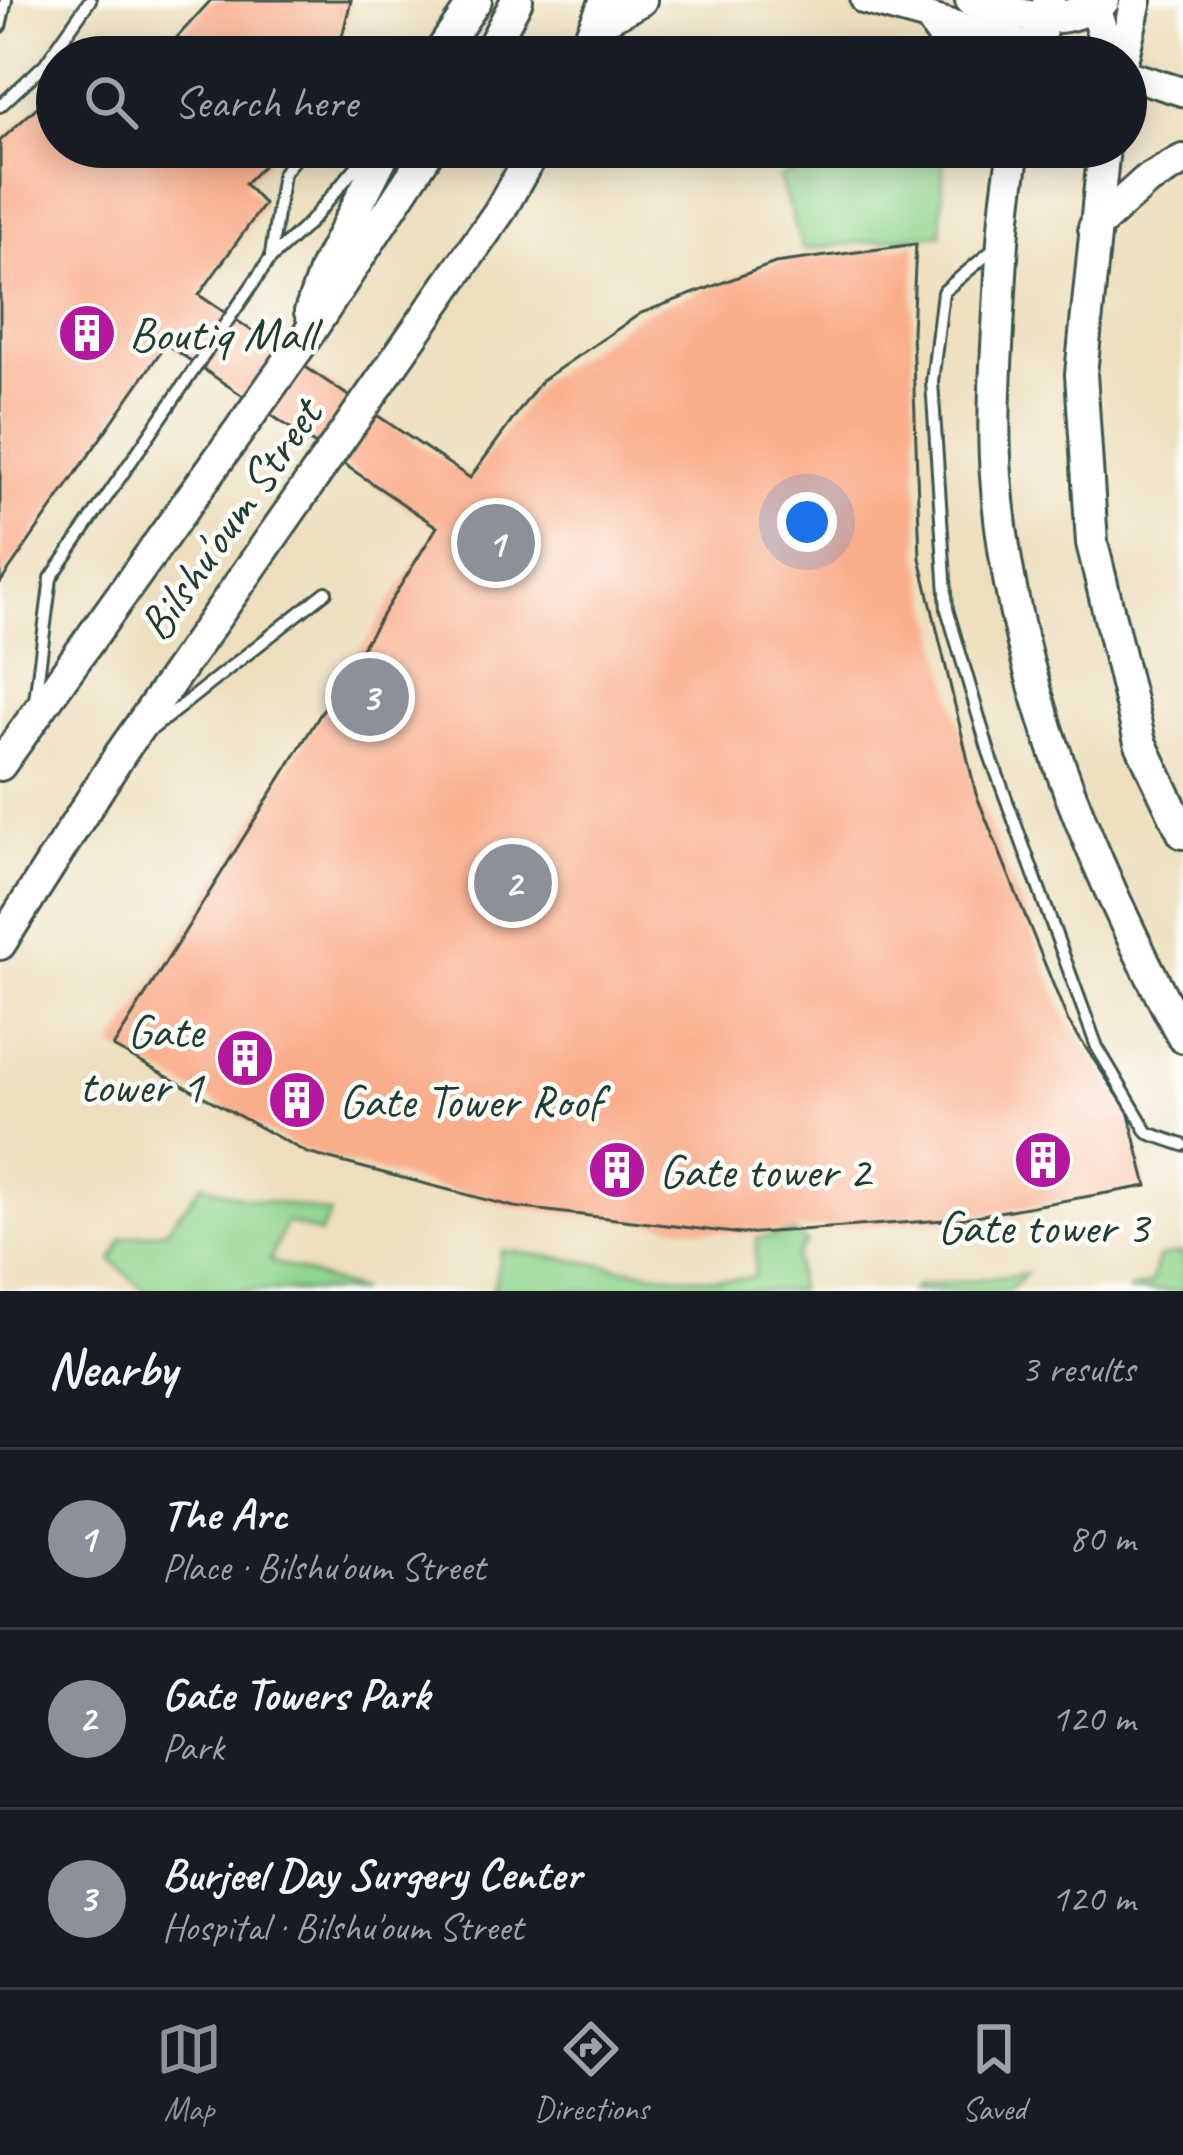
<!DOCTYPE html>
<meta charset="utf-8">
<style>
:root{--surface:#171b24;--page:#242831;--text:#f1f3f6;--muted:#9ea1a6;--line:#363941;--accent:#8c9099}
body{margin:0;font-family:Caveat,sans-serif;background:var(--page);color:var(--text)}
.you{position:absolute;left:807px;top:522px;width:42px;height:42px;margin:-30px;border:9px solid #fff;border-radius:50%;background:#1a73e8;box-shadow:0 0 0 18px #1a73e833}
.badge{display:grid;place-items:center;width:78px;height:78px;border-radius:50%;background:var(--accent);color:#fff;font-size:39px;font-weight:700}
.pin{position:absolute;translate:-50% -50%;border:6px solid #fff;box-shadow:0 3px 12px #0006}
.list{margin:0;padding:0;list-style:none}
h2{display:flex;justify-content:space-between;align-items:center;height:156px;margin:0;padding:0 48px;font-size:51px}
h2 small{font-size:39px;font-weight:400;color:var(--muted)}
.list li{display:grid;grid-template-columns:78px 1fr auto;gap:36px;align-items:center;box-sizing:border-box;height:180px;padding:0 48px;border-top:3px solid var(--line)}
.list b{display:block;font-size:45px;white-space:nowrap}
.list p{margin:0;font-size:39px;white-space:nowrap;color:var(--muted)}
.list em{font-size:39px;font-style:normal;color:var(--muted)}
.icon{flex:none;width:66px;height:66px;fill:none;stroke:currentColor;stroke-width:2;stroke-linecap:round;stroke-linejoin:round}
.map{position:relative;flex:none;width:1183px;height:1291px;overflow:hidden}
.search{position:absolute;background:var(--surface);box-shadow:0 6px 30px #0003;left:36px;right:36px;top:36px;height:132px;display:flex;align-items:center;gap:30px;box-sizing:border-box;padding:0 42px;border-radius:66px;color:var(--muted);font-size:45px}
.sheet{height:696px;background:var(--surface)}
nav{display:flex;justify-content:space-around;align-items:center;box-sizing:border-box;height:168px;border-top:3px solid var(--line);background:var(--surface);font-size:33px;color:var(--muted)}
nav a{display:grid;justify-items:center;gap:6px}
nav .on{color:var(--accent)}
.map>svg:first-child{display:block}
</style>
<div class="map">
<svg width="1183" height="1291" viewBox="0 0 1183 1291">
<rect width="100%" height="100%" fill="#fdfcf7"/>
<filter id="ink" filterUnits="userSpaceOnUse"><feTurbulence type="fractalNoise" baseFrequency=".00833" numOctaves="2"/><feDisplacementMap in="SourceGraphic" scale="24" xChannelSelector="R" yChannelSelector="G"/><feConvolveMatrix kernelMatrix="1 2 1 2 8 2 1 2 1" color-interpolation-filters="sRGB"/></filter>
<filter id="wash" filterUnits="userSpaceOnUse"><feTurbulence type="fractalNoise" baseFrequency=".004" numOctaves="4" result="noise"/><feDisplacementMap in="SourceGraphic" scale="48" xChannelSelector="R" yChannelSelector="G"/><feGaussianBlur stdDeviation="2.7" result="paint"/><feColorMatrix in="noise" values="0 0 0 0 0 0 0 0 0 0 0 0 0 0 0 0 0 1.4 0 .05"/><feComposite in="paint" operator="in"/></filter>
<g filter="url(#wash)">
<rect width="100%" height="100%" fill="#eddfbe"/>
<path fill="#90d58e" stroke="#588961" stroke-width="3" d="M842,147h102l-3,87 -138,15 -24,-71 55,-21z
M203,1183c44,22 82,17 127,31l-10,20 -34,-12 -16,39 90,30h-214l-34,-30 10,-23 44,-8z
M794,1233l13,9 -11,14 2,35h-305l8,-40c53,2 218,40 253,25l3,-38z
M1183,1252v39h-56l24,-8 7,-25z
M1026,1274l-18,17h-97l6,-5z"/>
<g id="blocks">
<path fill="#faad8b" d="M211,0h140l-14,57h-178z
M57,89v58h224l-36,37 19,20 -65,91 271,183 71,-97 100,-68 134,-50 141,-19 -4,88 8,226 56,236 92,227 60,90 19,75 -188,33 -217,15 -228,-27 -207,-54 -194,-106 324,-520 -271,-183 -166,239v-442z"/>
</g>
</g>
<g filter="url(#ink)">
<use href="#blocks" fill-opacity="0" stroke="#3e5549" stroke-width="3"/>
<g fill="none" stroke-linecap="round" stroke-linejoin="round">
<defs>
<path id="service" d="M0,27l6,-27
M0,106l45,-42 45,-64
M995,248l-52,44 -11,90 15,227 42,143 108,295 51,86 35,12
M271,255l12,-82 21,-26
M35,700l16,-122 219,-319 39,-36 64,-76
M152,729l174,-137"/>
<path id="tertiary" d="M865,0l205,57
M1126,74l57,18"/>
<path id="secondary" d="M971,0c51,15 85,31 133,0
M1092,0l18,57
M933,22l24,35
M598,23l43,-23
M437,57l39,-57
M487,57l30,-57
M581,57l25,-57
M1034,57l15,-57
M1123,57l13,-57
M1015,147c-11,54 -13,109 -16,164 -3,54 -7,111 -3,165 14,199 94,387 187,561
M1104,147l-23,227 11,169 48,199 43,91
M1094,228l52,-47 37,-21
M310,312l15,-43 62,-122
M0,765l311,-435 120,-183
M0,944l121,-191 378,-541 37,-65"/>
</defs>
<use href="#service" stroke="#3e5549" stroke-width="16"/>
<use href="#tertiary" stroke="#3e5549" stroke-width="33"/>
<use href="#secondary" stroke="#3e5549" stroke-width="36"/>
<use href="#service" stroke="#fff" stroke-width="10"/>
<use href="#tertiary" stroke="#fff" stroke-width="27"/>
<use href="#secondary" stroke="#fff" stroke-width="30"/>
</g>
</g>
<defs>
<symbol id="building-disc" viewBox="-11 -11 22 22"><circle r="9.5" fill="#b5179e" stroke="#fdfcf7"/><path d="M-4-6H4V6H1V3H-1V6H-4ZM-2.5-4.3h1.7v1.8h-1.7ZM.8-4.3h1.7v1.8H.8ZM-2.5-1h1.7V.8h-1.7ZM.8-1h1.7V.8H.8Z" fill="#fff"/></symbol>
</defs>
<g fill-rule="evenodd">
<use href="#building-disc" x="54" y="300" width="66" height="66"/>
<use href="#building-disc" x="212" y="1025" width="66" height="66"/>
<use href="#building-disc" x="264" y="1067" width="66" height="66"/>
<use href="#building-disc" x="1010" y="1127" width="66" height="66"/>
<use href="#building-disc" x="584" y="1137" width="66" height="66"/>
</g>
<g text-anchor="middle" stroke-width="9" stroke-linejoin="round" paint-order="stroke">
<g font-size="48" fill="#1f3d34" stroke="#fdfcf7" text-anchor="start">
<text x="129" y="350">Boutiq Mall</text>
<text x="203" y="1047" text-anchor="end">Gate<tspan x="203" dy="55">tower 1</tspan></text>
<text x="339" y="1117">Gate Tower Roof</text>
<text x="659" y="1187">Gate tower 2</text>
<text x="1043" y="1243" text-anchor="middle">Gate tower 3</text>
</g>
<g font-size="48" fill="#1f3d34" stroke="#fdfcf7">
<text transform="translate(229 519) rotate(-55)" y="17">Bilshu'oum Street</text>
</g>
</g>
</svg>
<div class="you"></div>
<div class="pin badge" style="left:496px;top:543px">1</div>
<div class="pin badge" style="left:513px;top:883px">2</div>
<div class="pin badge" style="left:370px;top:697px">3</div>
<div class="search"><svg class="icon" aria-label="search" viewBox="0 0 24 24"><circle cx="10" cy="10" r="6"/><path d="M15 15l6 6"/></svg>Search here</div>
</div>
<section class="sheet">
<h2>Nearby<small>3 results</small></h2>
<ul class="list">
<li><span class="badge">1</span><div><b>The Arc</b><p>Place · Bilshu'oum Street</p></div><em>80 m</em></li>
<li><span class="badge">2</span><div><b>Gate Towers Park</b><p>Park</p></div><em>120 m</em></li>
<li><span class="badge">3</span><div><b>Burjeel Day Surgery Center</b><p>Hospital · Bilshu'oum Street</p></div><em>120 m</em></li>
</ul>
</section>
<nav>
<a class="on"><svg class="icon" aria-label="map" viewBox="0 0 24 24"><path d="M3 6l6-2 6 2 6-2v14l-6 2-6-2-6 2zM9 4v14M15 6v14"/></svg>Map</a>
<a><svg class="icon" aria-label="directions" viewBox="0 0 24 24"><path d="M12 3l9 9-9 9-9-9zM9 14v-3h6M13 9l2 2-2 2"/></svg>Directions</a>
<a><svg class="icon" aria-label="saved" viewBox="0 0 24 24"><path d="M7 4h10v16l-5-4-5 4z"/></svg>Saved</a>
</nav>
